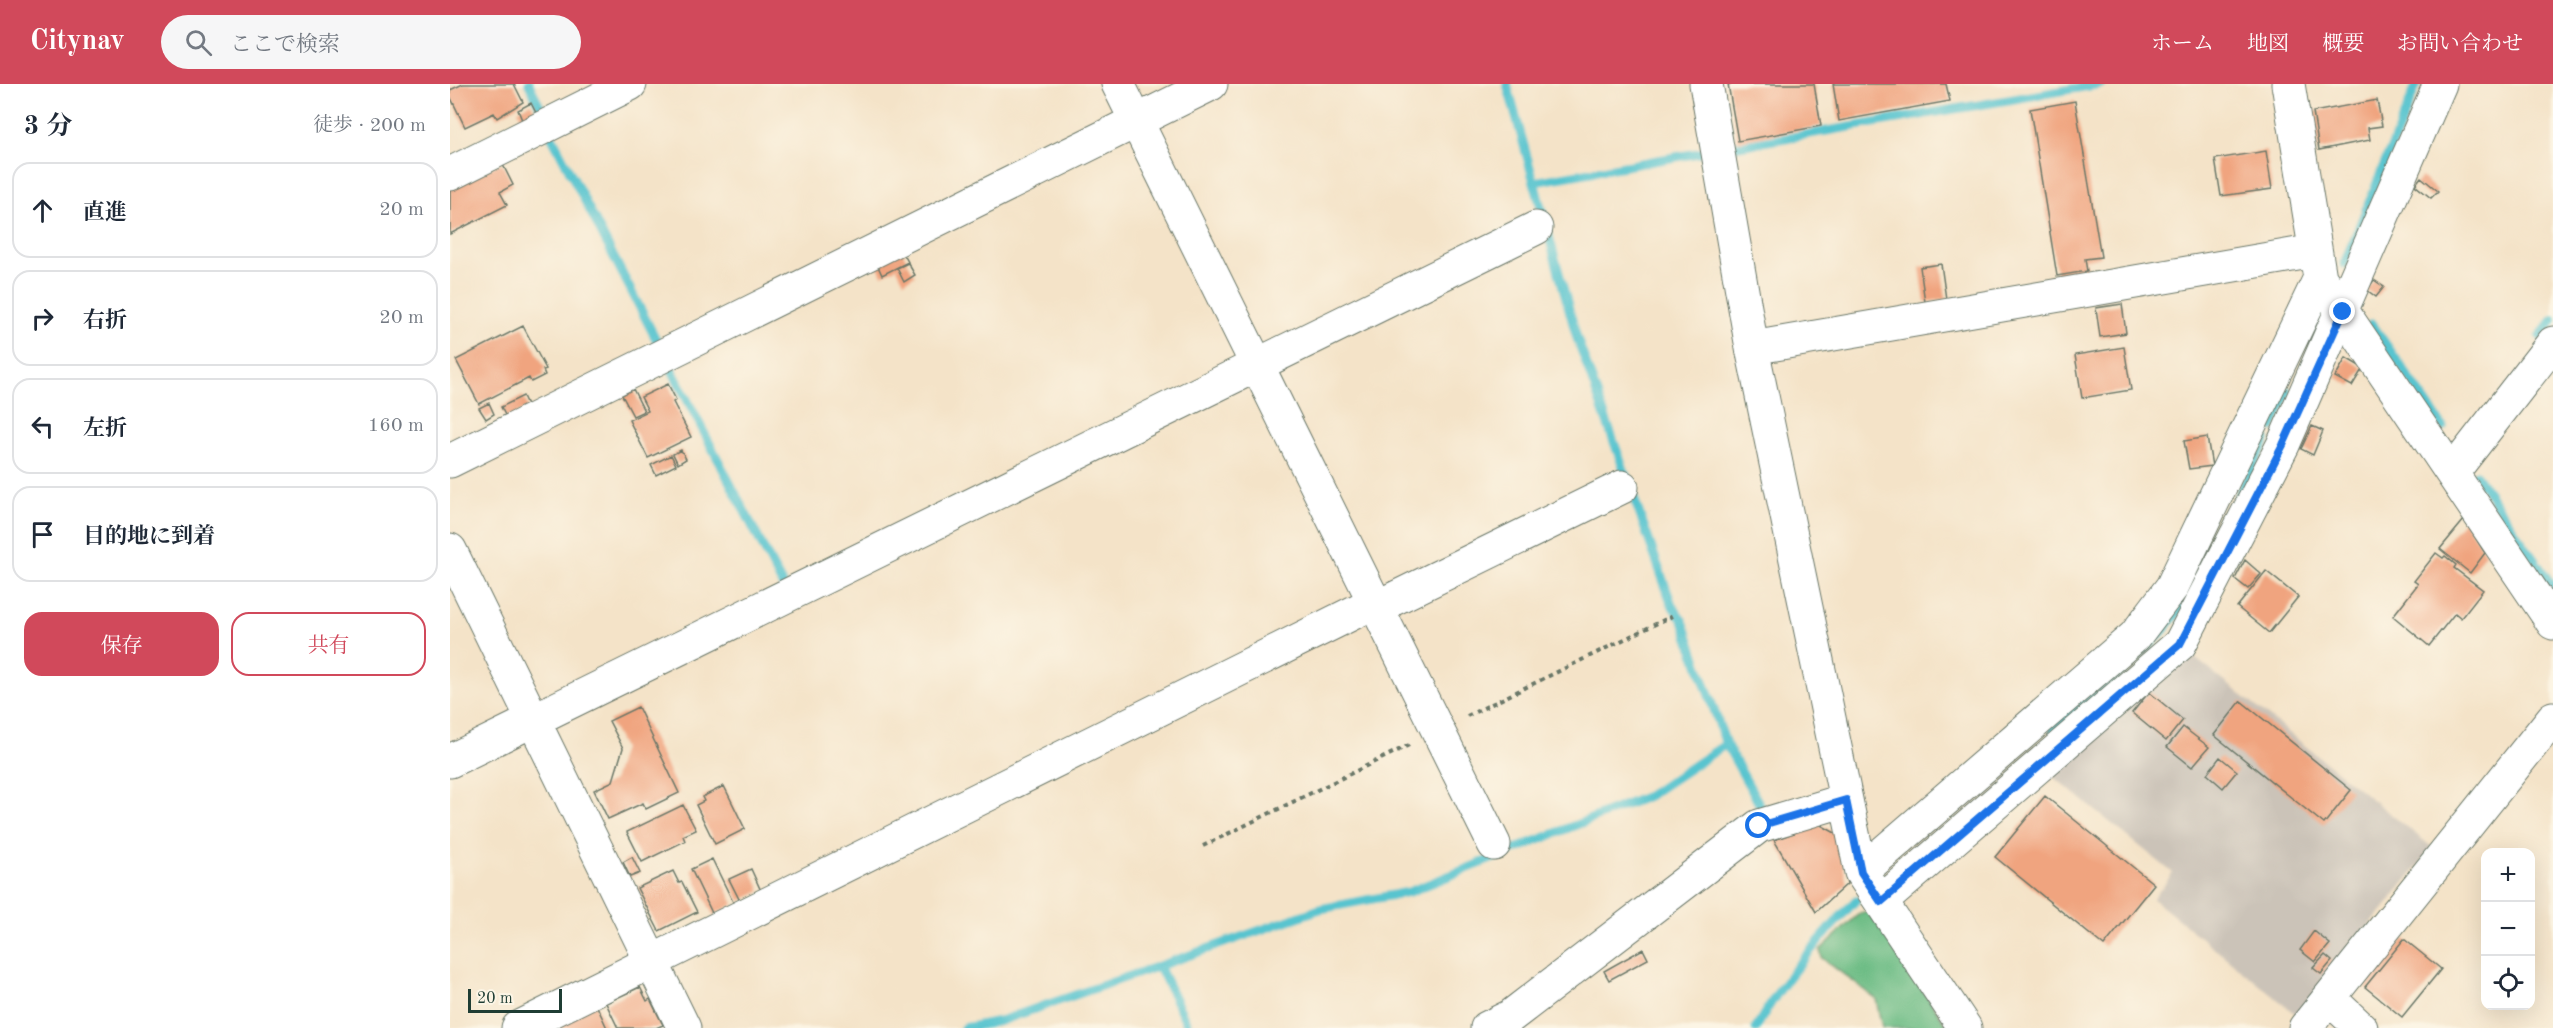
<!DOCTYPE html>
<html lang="ja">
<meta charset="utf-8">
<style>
:root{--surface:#fff;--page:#f6f6f7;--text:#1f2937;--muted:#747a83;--line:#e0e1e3;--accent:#d1495b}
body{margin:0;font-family:"Old Standard TT","Noto Serif JP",serif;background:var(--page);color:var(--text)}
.controls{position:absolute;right:18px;bottom:18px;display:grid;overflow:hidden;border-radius:12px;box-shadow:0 6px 24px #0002}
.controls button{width:54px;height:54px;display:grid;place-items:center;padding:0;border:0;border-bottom:2px solid var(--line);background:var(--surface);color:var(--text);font:30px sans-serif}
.scale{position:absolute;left:18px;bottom:15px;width:94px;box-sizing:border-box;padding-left:6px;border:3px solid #1f3d34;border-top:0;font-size:16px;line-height:21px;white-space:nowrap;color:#1f3d34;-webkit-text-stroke:4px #fcf5e5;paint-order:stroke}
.stop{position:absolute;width:18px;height:18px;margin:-14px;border:4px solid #1a73e8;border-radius:50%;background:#fff}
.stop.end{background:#1a73e8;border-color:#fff;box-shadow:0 2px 6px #0008}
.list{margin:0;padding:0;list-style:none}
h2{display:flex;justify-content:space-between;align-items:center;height:78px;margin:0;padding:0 24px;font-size:26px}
h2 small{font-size:20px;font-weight:400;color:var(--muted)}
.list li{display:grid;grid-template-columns:39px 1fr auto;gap:18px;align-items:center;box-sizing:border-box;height:96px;margin:0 12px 12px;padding:0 12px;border:2px solid var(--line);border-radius:18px}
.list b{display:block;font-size:22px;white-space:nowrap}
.list em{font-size:20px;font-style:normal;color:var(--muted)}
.actions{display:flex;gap:12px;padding:18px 24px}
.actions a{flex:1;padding:14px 0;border:2px solid var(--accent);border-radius:18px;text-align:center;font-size:21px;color:var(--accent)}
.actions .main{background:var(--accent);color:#fff}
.icon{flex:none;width:33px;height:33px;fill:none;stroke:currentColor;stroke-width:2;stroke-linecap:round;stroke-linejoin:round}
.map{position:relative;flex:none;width:2103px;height:944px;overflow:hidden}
header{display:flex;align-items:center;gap:36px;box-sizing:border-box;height:84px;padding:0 30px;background:var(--accent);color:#fff}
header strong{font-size:28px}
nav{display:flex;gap:33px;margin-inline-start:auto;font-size:21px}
.search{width:420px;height:54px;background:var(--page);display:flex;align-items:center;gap:15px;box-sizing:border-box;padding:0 21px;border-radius:33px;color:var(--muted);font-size:22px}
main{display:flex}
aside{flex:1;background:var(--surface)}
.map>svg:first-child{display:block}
</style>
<header>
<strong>Citynav</strong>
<div class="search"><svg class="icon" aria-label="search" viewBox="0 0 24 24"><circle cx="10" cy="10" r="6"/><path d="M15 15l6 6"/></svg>ここで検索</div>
<nav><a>ホーム</a><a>地図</a><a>概要</a><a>お問い合わせ</a></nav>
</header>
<main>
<aside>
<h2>3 分<small>徒歩 · 200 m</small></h2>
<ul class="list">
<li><svg class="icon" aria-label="ahead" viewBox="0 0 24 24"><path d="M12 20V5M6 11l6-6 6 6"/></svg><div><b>直進</b></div><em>20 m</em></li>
<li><svg class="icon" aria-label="right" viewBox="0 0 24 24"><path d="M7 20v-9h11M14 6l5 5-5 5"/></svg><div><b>右折</b></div><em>20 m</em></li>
<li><svg class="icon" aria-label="left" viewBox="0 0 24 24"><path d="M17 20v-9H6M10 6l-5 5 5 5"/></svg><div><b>左折</b></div><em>160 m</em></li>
<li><svg class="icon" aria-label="arrive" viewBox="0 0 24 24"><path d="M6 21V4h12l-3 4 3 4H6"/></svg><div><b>目的地に到着</b></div></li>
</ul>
<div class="actions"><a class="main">保存</a><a>共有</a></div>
</aside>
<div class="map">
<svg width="2103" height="944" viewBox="0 0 2103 944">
<rect width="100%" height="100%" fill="#fcf5e5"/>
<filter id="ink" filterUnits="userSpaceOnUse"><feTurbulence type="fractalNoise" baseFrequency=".0167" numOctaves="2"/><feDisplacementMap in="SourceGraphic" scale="12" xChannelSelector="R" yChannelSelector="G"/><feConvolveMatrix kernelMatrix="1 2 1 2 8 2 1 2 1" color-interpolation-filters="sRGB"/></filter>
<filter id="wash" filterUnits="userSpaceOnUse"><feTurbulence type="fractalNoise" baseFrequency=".008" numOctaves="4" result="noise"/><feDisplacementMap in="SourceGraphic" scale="24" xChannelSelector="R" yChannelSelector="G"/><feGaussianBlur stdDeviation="1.35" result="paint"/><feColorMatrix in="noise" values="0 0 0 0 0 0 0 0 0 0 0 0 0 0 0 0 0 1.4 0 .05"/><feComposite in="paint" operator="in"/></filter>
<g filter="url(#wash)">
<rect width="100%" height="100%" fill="#f4e3c8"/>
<path fill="#cbc3b8" d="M1740,570l243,194 -136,167 -144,-116 20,-26 -123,-99z"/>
<path fill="#6ebd86" stroke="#467d5d" stroke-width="1.5" d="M1418,827l81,117h-67l-6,-29 -54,-41 -2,-8 40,-37z"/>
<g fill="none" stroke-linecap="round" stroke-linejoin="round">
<path stroke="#58c4cf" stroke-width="9" d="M79,0l16,32
M1057,0l70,254 95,267 11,16 43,123
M101,51l108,210
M1283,63l368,-63
M1084,98l170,-30
M1894,180l73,-180
M1922,240l71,103
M2090,252l13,-16
M221,284l112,218
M1822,343l16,-36
M2026,391l77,112
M1788,412l28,-56
M1603,645c46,-40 99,-76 132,-127
M709,882l161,-57 89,-17 239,-96 78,-52 36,65
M514,944l36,-7 159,-55 30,62
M1306,944c26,-48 63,-88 100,-128"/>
</g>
<g id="blocks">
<path fill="#f0a47f" d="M13,0h51l9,18 -26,16 -3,-5 -29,14 -15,-31v-6z
M1278,0h86l7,42 -83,15z
M1383,0h113l4,17 -111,20z
M1927,16l5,26 -14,2 2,12 -51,10 -6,-38z
M1625,17l26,156 -16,2 2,12 -30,5 -27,-167z
M81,19l5,10 -14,7 -4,-10z
M1816,67l6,38 -51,7 -6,-37z
M52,79l11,22 -13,7 7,13 -57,29v-47z
M1971,93l17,14 -7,7 -16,-13z
M452,167l6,11 -26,13 -5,-11z
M458,179l7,12 -11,7 -7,-14z
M1491,180l5,35 -21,3 -5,-35z
M1924,196l10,7 -8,10 -9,-7z
M1672,220l4,29 -26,4 -4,-29z
M73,242l23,43 -3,1 2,5 -14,7 -2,-4 -50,26 -23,-44z
M1674,263l7,43 -49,8 -7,-43z
M1896,274l17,10 -11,18 -17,-9z
M218,300l8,16 -3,2 18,35 -43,21 -19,-38 19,-9 -7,-14z
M183,305l11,22 -11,5 -11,-21z
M73,312l5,11 -21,12 -6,-12z
M39,319l5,11 -8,5 -7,-11z
M1862,342l11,5 -10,24 -12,-6z
M1757,353l5,29 -23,3 -5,-28z
M231,366l5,9 -8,5 -5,-10z
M221,371l5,10 -20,10 -5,-10z
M2014,436l21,33 -15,20 -30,-24z
M1986,469l7,5 2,-2 11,9 -2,3 29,22 -22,28 -6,-5 -26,33 -36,-30 25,-32 -4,-3z
M1795,476l16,14 -13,15 -13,-10z
M1816,487l32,26 -29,36 -32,-26z
M1699,608l34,28 -17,21 -34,-28z
M1791,617l110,89 -27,34 -110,-89z
M188,623l41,86 -33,16 -3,-6 -35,16 -14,-29 19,-9 10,-33 -14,-27z
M1733,643l26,20 -17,20 -25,-20z
M1770,673l17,14 -14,17 -16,-14z
M274,702l21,43 -30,15 -19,-39 8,-4 -2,-4z
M1595,712l109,88 -50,62 -109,-89z
M233,721l13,25 -13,6 2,5 -43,21 -15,-30z
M1369,740l18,10 10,50 -31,28 -42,-72z
M182,773l8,16 -10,4 -7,-15z
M262,775l22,45 -21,11 -22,-46z
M301,785l10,22 -21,10 -11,-22z
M223,787l6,12 3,-1 15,30 -38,19 -22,-43z
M1864,847l16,13 -15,18 -15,-12z
M1954,855l37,30 -39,48 -37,-30z
M1193,865l5,10 -39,21 -5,-9z
M1875,871l7,6 -11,13 -8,-6z
M190,903l7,14 3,-2 13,26 -7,3h-38l-12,-25z
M145,918l12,26h-58z"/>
</g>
</g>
<g filter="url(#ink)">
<use href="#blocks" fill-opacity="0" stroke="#6a7768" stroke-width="1.5"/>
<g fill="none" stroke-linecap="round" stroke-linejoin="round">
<defs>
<path id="minor" d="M668,0l376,760
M1256,0l46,264 109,524 104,156
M1838,0l32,194 233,345
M0,90l180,-90
M1302,264l563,-97
M0,377l761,-377
M2002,389l101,-130
M927,523l245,-120
M0,677l1086,-533
M1411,788l274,-236 37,-49 148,-309
M1431,818l299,-258 103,-199 157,-361
M1879,914l32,30
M68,944l857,-426
M1037,944l24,-12 248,-190 87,-26
M1855,944l248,-310"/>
<path id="tertiary" d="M0,466l234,478"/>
</defs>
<use href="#minor" stroke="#6a7768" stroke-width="35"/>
<use href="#tertiary" stroke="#6a7768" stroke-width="35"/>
<path stroke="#6a7768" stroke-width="4" stroke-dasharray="4.5 4.5" stroke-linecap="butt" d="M1017,632l205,-100
M753,762l206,-101"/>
<use href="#minor" stroke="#fff" stroke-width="33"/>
<use href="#tertiary" stroke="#fff" stroke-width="33"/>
</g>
</g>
<g fill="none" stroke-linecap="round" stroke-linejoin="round" filter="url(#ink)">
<path stroke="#1a73e8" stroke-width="8" d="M1309,742l87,-26 15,72 20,30 299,-258 103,-199 60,-133"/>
</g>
</svg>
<div class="controls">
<button>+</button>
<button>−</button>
<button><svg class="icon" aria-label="locate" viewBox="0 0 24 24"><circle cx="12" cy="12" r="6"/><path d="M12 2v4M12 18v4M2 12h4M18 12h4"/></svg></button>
</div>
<div class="scale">20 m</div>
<div class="stop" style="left:1309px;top:742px"></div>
<div class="stop end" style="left:1893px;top:228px"></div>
</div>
</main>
